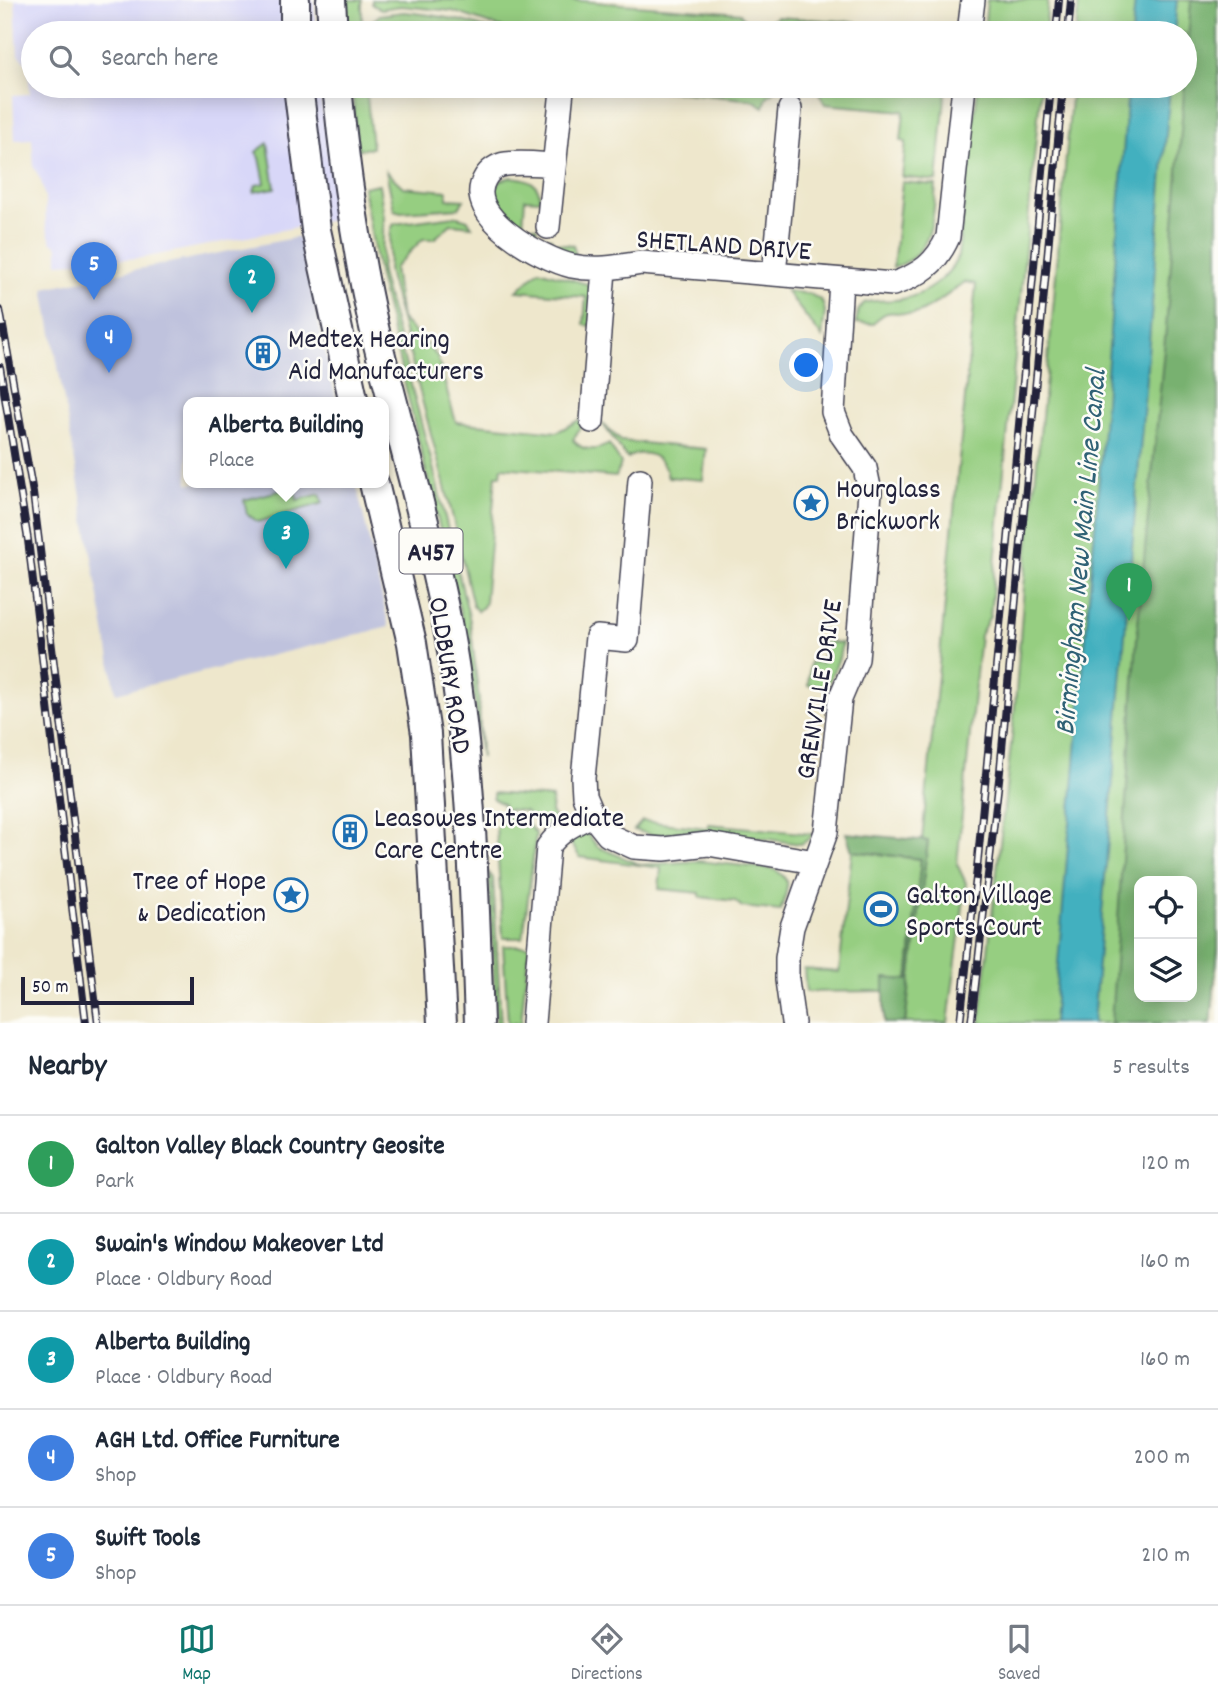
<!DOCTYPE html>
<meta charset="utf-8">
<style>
:root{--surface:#fff;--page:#f2f2f3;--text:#1f2937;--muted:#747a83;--line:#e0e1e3;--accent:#0f766e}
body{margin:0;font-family:Dekko,sans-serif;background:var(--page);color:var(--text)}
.controls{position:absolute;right:21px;bottom:21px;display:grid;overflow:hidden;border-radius:14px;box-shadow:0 4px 18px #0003}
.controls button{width:63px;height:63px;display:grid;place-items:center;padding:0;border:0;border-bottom:2px solid var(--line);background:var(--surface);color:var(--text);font:35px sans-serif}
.scale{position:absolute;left:21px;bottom:18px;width:173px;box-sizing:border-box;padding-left:7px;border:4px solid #22223b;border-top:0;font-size:19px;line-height:24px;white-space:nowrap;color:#22223b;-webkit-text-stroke:5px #fdfcf7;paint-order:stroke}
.you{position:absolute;left:807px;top:366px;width:24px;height:24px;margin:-18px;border:5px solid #fff;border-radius:50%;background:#1a73e8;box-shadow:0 0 0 10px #1a73e833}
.badge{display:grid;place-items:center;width:46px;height:46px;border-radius:50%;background:var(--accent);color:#fff;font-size:23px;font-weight:700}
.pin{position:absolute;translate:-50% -58px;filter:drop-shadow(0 2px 4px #0008)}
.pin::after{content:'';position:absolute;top:37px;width:24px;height:21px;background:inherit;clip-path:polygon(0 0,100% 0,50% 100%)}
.popup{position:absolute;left:183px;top:397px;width:206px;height:91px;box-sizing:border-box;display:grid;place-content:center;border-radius:14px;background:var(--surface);filter:drop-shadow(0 2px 5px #0005);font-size:23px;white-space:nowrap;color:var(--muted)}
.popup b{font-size:26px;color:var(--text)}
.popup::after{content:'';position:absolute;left:50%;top:100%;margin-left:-14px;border:14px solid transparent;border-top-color:var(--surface)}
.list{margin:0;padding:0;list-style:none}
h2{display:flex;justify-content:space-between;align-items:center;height:91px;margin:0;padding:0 28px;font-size:30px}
h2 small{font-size:23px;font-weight:400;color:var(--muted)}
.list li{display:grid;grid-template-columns:46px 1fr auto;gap:21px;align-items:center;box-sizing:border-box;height:98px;padding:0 28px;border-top:2px solid var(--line)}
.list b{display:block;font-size:26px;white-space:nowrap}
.list p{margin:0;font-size:23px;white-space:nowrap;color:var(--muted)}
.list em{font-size:23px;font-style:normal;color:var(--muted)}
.icon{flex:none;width:38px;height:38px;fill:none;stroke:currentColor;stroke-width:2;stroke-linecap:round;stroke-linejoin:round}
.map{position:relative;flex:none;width:1218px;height:1023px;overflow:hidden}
.search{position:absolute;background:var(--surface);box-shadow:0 4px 18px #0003;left:21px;right:21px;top:21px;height:77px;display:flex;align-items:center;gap:18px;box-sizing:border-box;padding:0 24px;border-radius:38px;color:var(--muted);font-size:26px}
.sheet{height:581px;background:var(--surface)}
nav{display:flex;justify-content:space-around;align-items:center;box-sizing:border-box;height:98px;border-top:2px solid var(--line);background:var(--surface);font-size:19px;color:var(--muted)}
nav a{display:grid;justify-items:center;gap:4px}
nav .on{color:var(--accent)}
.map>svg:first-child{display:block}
</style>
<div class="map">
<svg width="1218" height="1023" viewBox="0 0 1218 1023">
<rect width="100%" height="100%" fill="#fdfcf7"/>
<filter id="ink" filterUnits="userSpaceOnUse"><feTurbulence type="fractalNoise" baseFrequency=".0143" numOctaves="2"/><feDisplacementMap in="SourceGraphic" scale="14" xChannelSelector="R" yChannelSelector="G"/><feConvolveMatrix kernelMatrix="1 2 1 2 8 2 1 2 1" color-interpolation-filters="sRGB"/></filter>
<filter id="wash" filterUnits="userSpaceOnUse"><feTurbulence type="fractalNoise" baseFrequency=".00686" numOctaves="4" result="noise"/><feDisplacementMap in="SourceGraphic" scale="28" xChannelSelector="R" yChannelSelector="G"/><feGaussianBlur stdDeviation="1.57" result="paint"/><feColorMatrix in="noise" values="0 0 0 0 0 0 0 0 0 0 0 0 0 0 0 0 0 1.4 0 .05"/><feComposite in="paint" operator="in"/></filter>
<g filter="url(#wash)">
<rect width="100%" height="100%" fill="#eee7cc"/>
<path fill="#d8d7f8" d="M15,0h299l2,33h-283v53h286l18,133 -195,39 -84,5v-16l-7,-6 -5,-15 -1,-28 -4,-17 -7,-14 -2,-28 -17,1 -2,-45 17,-1 -2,-30 -10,-9z"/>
<path fill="#bfc2dd" d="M299,237l38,166h-149v80h168l33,144 -273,66 -72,-405z"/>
<path fill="#96ce81" stroke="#5c785e" stroke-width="2" fill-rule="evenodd" d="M345,0h17v33h-15z
M372,0h197l171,13 8,12h17l11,-8 80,5 -1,11h-338l-65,-22 -51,-5 -20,3 -9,-5z
M987,0h61l-3,33h-61z
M1079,0h139v948l-7,75h-231l34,-305 10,-132 28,-265 20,-235h113v-53h-109zM1139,881h53v116h-53z
M404,12c33,3 64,8 95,21h-127l-1,-11 9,-7z
M352,86h14l6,62 -15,2z
M619,86h160l-12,11 -3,10 -11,-7z
M812,86h134l-9,95 -35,-4 4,-35 -5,-1 3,-30 -79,-7 -7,-13z
M978,86h63l-51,530 -10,19 -23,229 9,19 -18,140h-43l23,-182 -6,-1 54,-556 -11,-2c-13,9 -33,26 -47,31 -17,6 -29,-11 -44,11l-18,-1 2,-12 6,-8c12,-4 26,-1 38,-4 23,-4 47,-21 56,-43z
M268,143l7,45 -21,4 2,-7 9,-2 -5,-25 -4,-6z
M386,171l17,16 44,4v8l17,1 -5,8 -59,4 -6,-2z
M511,177c16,1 29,5 29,23l-15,-1 -2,26 14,2v10l14,1 2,5 20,2 3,11c-27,-6 -80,-34 -83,-64l8,-12z
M902,182l34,3c-3,35 -3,70 -43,83z
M379,184l5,34 -3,55 51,190 38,158 9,79 2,58 -8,-72 -11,-66 -83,-343 -16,-90z
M455,216l13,4 4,6 -21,-2 -17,15h-11l-29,29 7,50 36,38 19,66 101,10 24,-13 1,5 -9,16c10,12 24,11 36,4l12,19 -5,14 -114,-10 -1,8h-5l-11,127 -2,5 -6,4 -4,-5 -23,-100 -60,-227 -2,-9 3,-41 3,-5z
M539,270l55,16 -4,40 -6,-1 2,-28 -69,-6z
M786,291l24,3 12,7 3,10 -3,26z
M602,423l19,18 85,8 -3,31 -35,-3c-4,-21 -22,-29 -41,-19z
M294,487l3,13 23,-6 3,9 -65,19 -11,-8 -3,-14z
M824,642l18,1 -3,15 -12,29 -19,-2 2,-23 12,1z
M493,793l59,5 -1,14 4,6 -12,7 -18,-14 -21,-2 -1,-5 -10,-5z
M505,816l18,2 13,16 -13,104h-20l-7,-111 7,-5z
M642,821l66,7 1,-4 104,10 -4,5 -9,5 -81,-12 -36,-1 -28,5 -21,-6z
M582,828l16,19 43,18 58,-4 73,8c22,8 15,24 8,42l-38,-4 -7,-6 -35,-4v-4l-41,-4 2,-21 -81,-11 -13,-19z
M852,851l69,8 -13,121 -23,-2 -1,13 -78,1 -2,-23 35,3z
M489,873l4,5 8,145h-5z
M503,946h26l-8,77h-13z"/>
<path fill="#78b16f" stroke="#4d6a55" stroke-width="2" fill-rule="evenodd" d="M1191,0h27v948l-7,75h-100l27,-400 28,-295zM1139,881h53v116h-53z
M846,833l82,8 -23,182h-21v-45l24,2 13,-121 -69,-8z"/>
<path fill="#42b0bf" stroke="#32697d" stroke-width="2" d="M1135,0h42l-3,33h-42z
M1128,86h42l-77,937h-40l48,-567z"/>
</g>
<g filter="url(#ink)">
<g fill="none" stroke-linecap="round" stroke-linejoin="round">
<defs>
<path id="minor" d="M969,33l4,-33
M554,165c-15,-1 -32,-3 -48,-1 -9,1 -17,7 -21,14 -23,38 57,81 87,88 24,5 45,1 69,-3l252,21c27,-9 43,-20 55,-47l16,-151
M548,227l14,-137
M774,274l16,-165
M592,421l12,-151
M640,480l-13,160 -30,-3 -14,141 1,18 8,19 16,20 26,12 30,2 44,-5 107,18
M533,1023l15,-176c11,-16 27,-24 44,-32
M793,1023l-6,-43v-22l5,-31 34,-95 14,-133 17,-40 13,-167 -5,-24 -23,-33 -9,-23 8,-131"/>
<path id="major" d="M331,0l2,33
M295,33v-33
M298,86l18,144 38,173
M337,86c8,84 20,168 39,250 22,91 49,180 68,272 28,136 30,276 35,415
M374,483l38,160 14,91 16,289"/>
</defs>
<use href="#minor" stroke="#414051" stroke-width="26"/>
<use href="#major" stroke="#414051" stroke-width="32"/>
<use href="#minor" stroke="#fff" stroke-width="23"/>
<use href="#major" stroke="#fff" stroke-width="28"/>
<defs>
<path id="rail" d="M1056,33l3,-33
M1068,33l3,-33
M0,310l33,183 65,530
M0,367l28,173 58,483
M960,1023l17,-154 74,-783
M971,1023l29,-252 63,-685"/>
</defs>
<use href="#rail" stroke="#22223b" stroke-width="8"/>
<use href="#rail" stroke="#fdfcf7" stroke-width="5" stroke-dasharray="16" stroke-linecap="butt"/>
</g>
</g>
<defs>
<symbol id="building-ring" viewBox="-11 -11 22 22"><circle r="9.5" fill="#fdfcf7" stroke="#1f6fb2" stroke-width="1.5"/><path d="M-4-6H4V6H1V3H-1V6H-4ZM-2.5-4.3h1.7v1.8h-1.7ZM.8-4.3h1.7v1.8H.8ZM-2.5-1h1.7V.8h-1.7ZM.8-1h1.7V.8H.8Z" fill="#1f6fb2"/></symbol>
<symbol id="sight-ring" viewBox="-11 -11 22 22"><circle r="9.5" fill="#fdfcf7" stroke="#1f6fb2" stroke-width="1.5"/><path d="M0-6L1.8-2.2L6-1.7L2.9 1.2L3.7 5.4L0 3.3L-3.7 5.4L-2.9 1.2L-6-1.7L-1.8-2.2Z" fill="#1f6fb2"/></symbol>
<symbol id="stadium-ring" viewBox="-11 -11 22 22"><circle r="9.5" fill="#fdfcf7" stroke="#1f6fb2" stroke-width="1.5"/><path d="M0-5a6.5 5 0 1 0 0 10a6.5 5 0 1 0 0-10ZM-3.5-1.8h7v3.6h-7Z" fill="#1f6fb2"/></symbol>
</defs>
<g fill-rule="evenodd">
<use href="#building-ring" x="244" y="334" width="38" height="38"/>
<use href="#sight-ring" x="792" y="484" width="38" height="38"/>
<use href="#building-ring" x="331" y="813" width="38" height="38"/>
<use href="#sight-ring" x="272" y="876" width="38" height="38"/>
<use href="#stadium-ring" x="862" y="890" width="38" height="38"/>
</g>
<g text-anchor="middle" stroke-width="5" stroke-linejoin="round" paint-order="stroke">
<rect fill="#fdfcf7" stroke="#646373" stroke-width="2" x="399.5" y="528.5" width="63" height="45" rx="5"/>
<g font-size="26" font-weight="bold" fill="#22223b">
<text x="431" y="560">A457</text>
</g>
<g font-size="28" fill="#22223b" stroke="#fdfcf7">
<text transform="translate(724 243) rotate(4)" y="10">SHETLAND DRIVE</text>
<text transform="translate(452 675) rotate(81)" y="10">OLDBURY ROAD</text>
<text transform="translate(817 689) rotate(-81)" y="10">GRENVILLE DRIVE</text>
</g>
<g font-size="28" fill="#22223b" stroke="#fdfcf7" text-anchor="start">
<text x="288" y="347">Medtex Hearing<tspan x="288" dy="32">Aid Manufacturers</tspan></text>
<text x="836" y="497">Hourglass<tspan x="836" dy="32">Brickwork</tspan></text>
<text x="374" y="826">Leasowes Intermediate<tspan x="374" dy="32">Care Centre</tspan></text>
<text x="266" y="889" text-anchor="end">Tree of Hope<tspan x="266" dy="32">&amp; Dedication</tspan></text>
<text x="906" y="903">Galton Village<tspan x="906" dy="32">Sports Court</tspan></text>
</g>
<g font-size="30" font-style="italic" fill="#306276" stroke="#fdfcf7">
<text transform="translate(1079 552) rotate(-85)" y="10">Birmingham New Main Line Canal</text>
</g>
</g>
</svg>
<div class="controls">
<button><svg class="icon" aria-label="locate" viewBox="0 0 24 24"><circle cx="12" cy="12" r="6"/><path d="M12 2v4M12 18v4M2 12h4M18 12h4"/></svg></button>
<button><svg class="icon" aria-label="layers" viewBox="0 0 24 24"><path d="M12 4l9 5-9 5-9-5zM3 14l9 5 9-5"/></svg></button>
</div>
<div class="scale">50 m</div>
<div class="you"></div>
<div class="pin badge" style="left:1129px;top:621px;background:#2e9e5b">1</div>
<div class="pin badge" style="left:252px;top:313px;background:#0f9aa8">2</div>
<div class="pin badge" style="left:286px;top:569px;background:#0f9aa8">3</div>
<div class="popup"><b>Alberta Building</b>Place</div>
<div class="pin badge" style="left:109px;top:373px;background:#3f7fe0">4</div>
<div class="pin badge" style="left:94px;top:300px;background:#3f7fe0">5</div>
<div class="search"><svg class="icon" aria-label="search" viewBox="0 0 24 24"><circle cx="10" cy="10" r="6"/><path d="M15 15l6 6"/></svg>Search here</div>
</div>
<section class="sheet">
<h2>Nearby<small>5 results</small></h2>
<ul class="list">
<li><span class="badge" style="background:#2e9e5b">1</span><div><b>Galton Valley Black Country Geosite</b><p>Park</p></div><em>120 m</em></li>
<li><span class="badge" style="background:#0f9aa8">2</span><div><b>Swain's Window Makeover Ltd</b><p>Place · Oldbury Road</p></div><em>160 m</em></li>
<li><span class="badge" style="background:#0f9aa8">3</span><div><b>Alberta Building</b><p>Place · Oldbury Road</p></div><em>160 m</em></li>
<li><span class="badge" style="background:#3f7fe0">4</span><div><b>AGH Ltd. Office Furniture</b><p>Shop</p></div><em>200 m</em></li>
<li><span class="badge" style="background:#3f7fe0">5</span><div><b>Swift Tools</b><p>Shop</p></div><em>210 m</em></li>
</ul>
</section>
<nav>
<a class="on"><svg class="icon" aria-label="map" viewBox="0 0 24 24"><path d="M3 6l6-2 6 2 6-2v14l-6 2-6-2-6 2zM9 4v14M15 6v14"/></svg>Map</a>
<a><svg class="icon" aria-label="directions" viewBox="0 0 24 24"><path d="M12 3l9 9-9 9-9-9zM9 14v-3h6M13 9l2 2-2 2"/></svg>Directions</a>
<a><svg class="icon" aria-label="saved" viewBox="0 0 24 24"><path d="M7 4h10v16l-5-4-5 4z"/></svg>Saved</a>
</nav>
